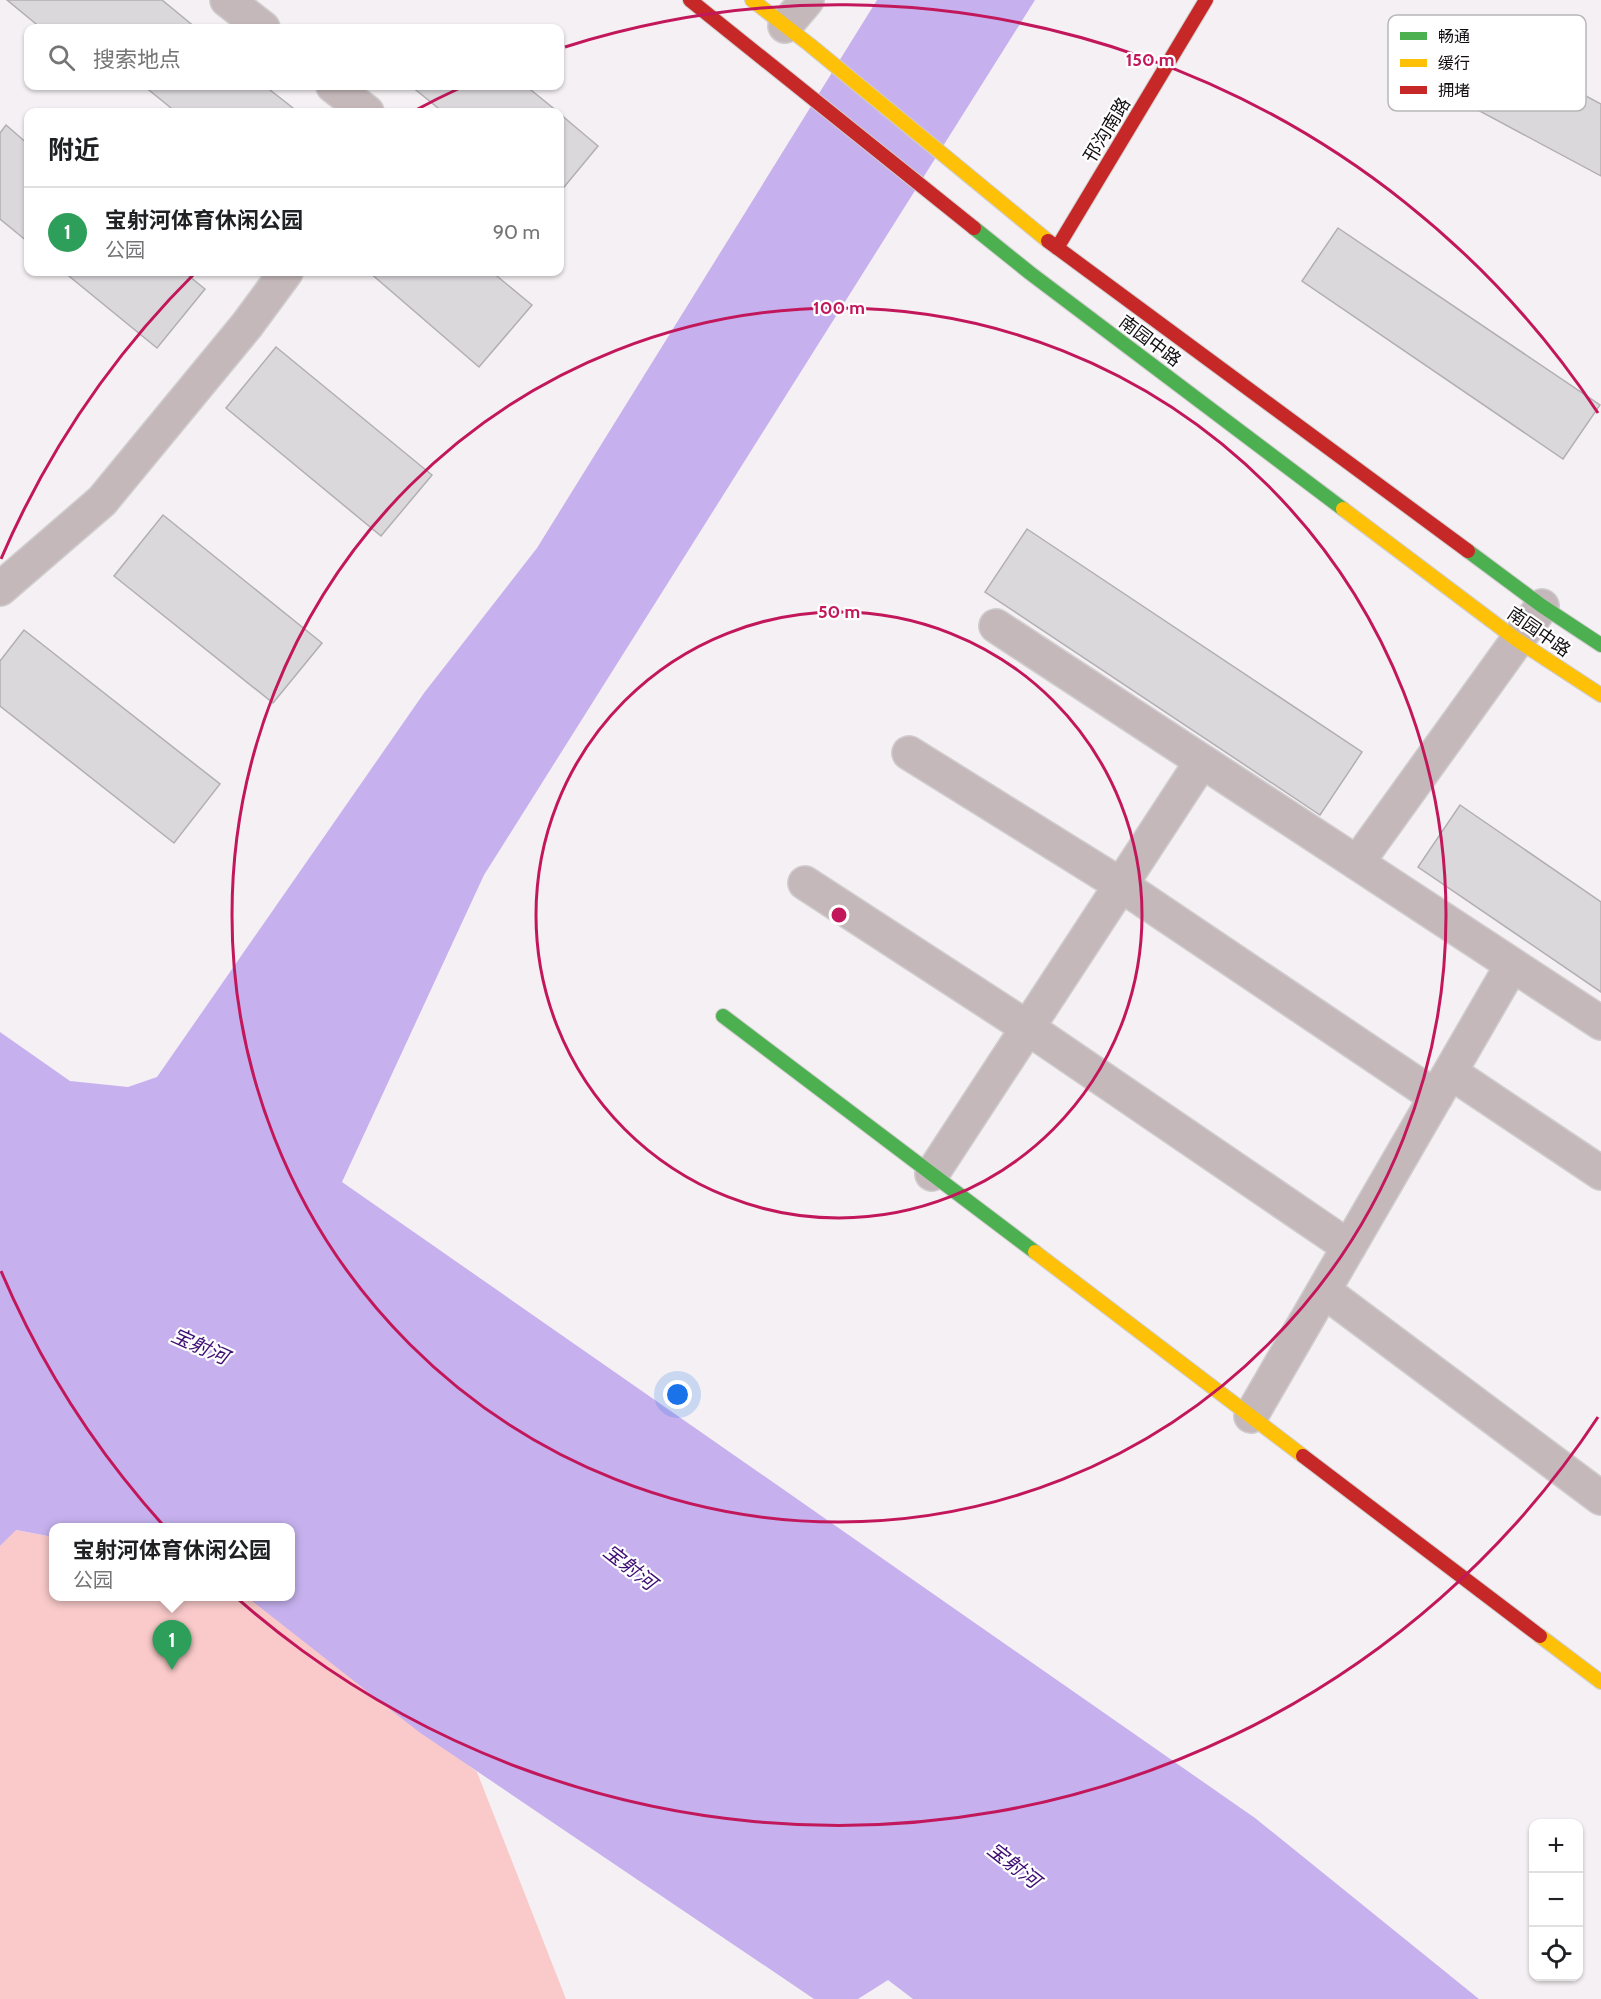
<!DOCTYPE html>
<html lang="zh">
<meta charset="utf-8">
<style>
:root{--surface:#fff;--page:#f2f2f2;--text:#202124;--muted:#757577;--line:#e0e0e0;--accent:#615d60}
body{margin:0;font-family:Cabin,"Noto Sans SC",sans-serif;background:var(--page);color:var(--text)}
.controls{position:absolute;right:18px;bottom:18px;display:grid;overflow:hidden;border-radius:12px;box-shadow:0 2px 4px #0004}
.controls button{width:54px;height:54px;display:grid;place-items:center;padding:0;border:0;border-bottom:2px solid var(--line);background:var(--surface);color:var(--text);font:30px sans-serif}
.you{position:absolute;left:678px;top:1395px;width:21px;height:21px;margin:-15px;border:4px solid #fff;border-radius:50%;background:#1a73e8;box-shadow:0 0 0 9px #1a73e833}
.badge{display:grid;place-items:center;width:39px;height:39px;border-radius:50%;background:var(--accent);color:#fff;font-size:20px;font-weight:700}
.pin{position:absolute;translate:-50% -50px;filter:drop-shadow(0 2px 3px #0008)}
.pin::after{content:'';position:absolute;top:32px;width:21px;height:18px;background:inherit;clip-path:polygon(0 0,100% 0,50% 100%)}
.popup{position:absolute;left:49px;top:1523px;width:246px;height:78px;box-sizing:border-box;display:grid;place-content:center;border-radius:12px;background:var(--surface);filter:drop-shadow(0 2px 4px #0005);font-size:20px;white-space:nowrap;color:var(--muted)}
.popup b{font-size:22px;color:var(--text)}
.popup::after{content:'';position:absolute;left:50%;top:100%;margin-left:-12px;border:12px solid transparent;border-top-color:var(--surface)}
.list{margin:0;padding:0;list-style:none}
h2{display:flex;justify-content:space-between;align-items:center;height:78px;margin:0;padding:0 24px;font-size:26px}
h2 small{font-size:20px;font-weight:400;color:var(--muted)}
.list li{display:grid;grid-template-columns:39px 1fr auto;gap:18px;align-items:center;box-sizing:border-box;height:90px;padding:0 24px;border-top:2px solid var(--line)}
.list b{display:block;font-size:22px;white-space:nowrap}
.list p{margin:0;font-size:20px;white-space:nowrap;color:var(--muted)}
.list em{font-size:20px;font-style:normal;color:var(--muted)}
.icon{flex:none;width:33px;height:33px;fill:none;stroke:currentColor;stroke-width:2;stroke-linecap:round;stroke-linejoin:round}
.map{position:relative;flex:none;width:1601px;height:1999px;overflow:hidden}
.search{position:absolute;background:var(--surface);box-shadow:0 2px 4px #0004;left:24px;top:24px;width:540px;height:66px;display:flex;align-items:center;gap:15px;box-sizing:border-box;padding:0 21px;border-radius:12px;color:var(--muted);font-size:22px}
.panel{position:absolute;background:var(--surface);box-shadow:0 2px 4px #0004;left:24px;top:108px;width:540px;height:168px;border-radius:12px}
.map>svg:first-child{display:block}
</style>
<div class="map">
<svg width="1601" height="1999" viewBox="0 0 1601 1999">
<rect width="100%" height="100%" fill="#f5f0f3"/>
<path fill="#f9cac9" d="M15,1530l38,7 1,59 194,1 229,175 89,227h-566v-453z"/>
<path fill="#c6b1ee" d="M877,0h158l-551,875 -142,307 913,636 224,181h-566l-25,-19 -30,19h-44l-395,-267 -172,-135 43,-1v-68h-236l-1,9 -37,-7 -16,16v-514l70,49 58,6 29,-10 267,-384 113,-145z"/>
<path fill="#dbd8db" stroke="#b2afb2" stroke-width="1.5" d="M7,0h155l34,28h-155z
M1478,38l123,66v72l-153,-82z
M144,86h121l33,26h-122z
M411,86h115l32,26h-115z
M560,114l38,32 -38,46z
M6,125l22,19v98l-28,-23v-86z
M1338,228l262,177 -37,54 -261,-178z
M64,272h120l21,17 -48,59z
M369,272h123l40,33 -53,62z
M276,347l156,128 -51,61 -155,-128z
M163,515l159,128 -49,60 -159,-127z
M1027,529l335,223 -42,63 -335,-223z
M24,630l196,154 -46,59 -174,-137v-45z
M1460,805l141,97v90l-183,-125z"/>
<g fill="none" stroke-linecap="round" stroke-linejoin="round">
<defs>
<path id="street" d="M227,0l36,28
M785,26l22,-26
M333,86l34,26
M0,589l102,-88 145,-176 39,-53
M996,626l605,397
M909,753l212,132 315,212
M1357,863l185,-257
M805,883l223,145 321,219
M1450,1072l151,101
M932,1174l270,-413
M1324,1291l277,207
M1251,1416l261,-451"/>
<path id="fast" d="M974,228l56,45 313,236
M1468,551l74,55 59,39
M723,1016l312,236"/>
<path id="slow" d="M752,0l58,45 238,196
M1343,509l174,131 84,55
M1035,1252l268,204
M1540,1636l61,46"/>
<path id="jam" d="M690,0l284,228
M1048,241l420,310
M1057,248l149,-248
M1303,1456l237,180"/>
</defs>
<use href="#street" stroke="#d0cdcf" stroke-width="36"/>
<use href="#fast" stroke="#d0cdcf" stroke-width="16"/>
<use href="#slow" stroke="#d0cdcf" stroke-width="16"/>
<use href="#jam" stroke="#d0cdcf" stroke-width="16"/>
<use href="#street" stroke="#c5b8bb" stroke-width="33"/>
<use href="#fast" stroke="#4caf50" stroke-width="14"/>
<use href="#slow" stroke="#ffc107" stroke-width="14"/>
<use href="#jam" stroke="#c62828" stroke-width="14"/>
</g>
<g fill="none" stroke="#c2185b" stroke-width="3">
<circle cx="839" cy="915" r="303"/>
<circle cx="839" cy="915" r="607"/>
<path d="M1598 1417A910 910 0 0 1 1 1271M1 559A910 910 0 0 1 196 272M412 112A910 910 0 0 1 462 87M565 47A910 910 0 0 1 1598 413"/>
</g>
<g text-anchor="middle" stroke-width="4.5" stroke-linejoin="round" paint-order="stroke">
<g font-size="18" fill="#120e11" stroke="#fff">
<text transform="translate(1107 130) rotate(-59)" y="6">邗沟南路</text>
<text transform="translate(1150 341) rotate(37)" y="6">南园中路</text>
<text transform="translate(1539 632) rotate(35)" y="6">南园中路</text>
</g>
<g font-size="20" font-style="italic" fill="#3e0e74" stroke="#fff">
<text transform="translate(200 1346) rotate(24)" y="7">宝射河</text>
<text transform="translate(630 1567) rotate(38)" y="7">宝射河</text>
<text transform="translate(1014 1865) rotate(38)" y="7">宝射河</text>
</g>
</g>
<rect x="1388" y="15" width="198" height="96" rx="9" fill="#fff" stroke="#b8b7b8" stroke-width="1.5"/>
<rect x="1400" y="32" width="27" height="8" fill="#4caf50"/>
<rect x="1400" y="59" width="27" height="8" fill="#ffc107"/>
<rect x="1400" y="86" width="27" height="8" fill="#c62828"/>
<g font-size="16" fill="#120e11">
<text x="1438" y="42">畅通</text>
<text x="1438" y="69">缓行</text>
<text x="1438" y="96">拥堵</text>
</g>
<circle cx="839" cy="915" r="9" fill="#c2185b" stroke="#fff" stroke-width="3"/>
<g font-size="18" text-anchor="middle" font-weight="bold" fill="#c2185b" stroke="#fff" stroke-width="4.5" stroke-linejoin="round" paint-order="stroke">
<text x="1150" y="66">150 m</text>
<text x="839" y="314">100 m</text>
<text x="839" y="618">50 m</text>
</g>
</svg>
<div class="controls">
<button>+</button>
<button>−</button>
<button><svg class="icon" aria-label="locate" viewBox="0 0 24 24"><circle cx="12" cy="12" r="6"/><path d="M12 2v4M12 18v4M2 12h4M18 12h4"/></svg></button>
</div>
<div class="you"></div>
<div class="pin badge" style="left:172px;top:1670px;background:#2e9e5b">1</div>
<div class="popup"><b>宝射河体育休闲公园</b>公园</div>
<div class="search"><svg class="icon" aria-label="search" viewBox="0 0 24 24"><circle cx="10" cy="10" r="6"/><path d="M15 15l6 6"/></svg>搜索地点</div>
<section class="panel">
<h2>附近<small></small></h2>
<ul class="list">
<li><span class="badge" style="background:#2e9e5b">1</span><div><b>宝射河体育休闲公园</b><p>公园</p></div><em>90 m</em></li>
</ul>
</section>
</div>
